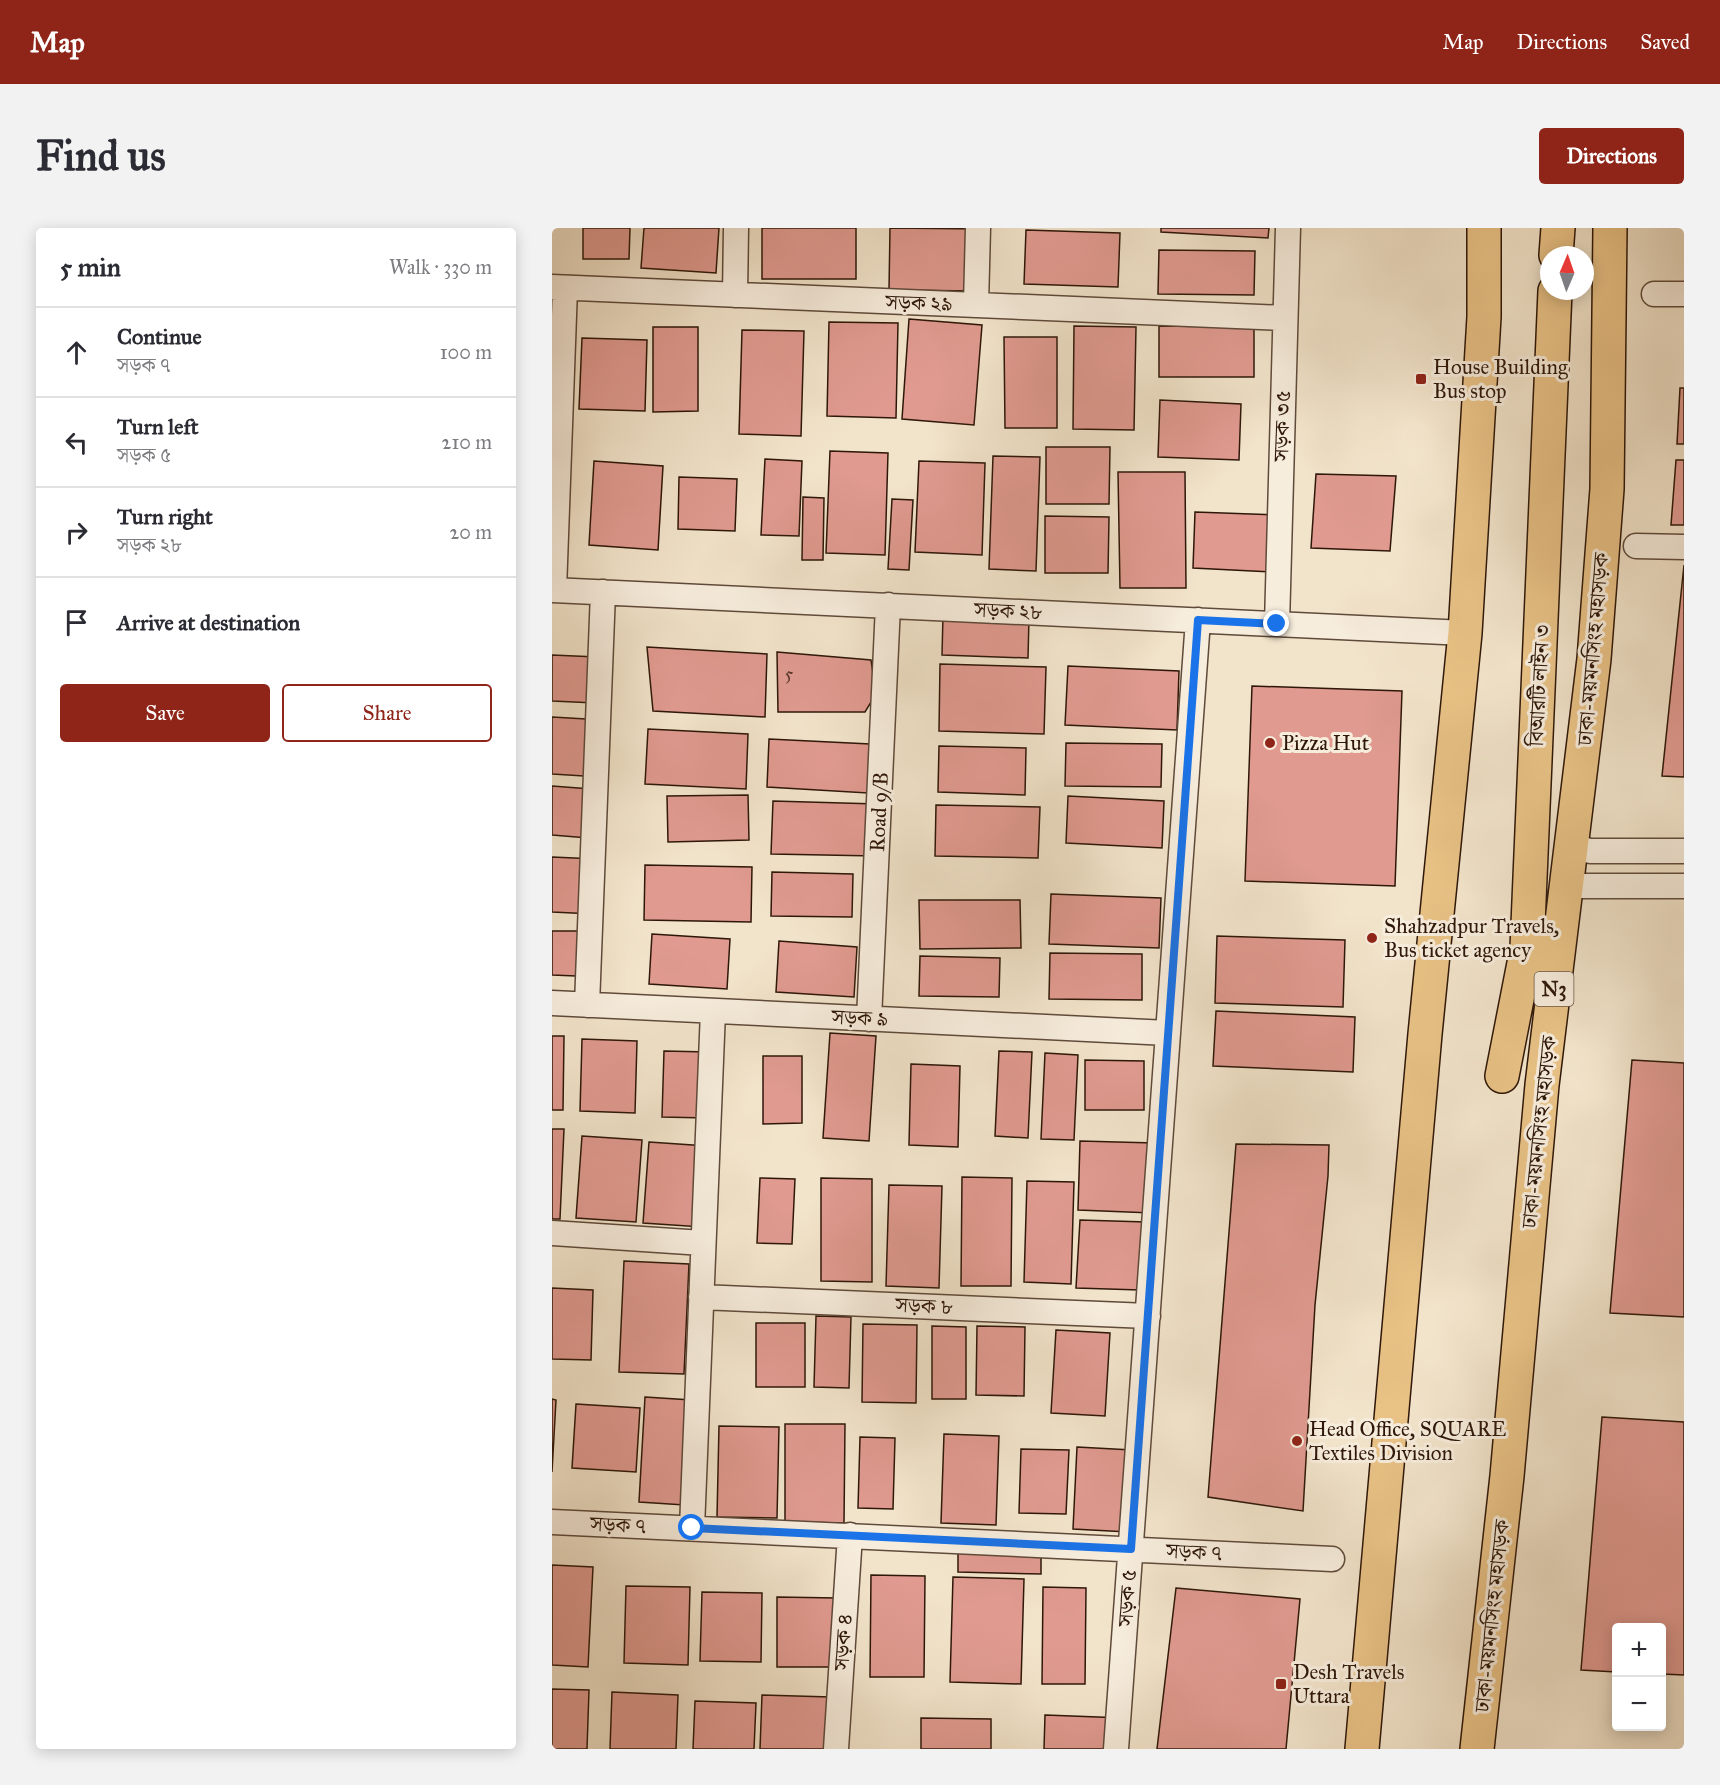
<!DOCTYPE html>
<meta charset="utf-8">
<style>
:root{--surface:#fff;--page:#f2f2f3;--text:#2b2b33;--muted:#7c7c81;--line:#e1e1e2;--accent:#8f2418}
body{margin:0;font-family:"IM FELL Great Primer","Noto Serif Bengali",serif;background:var(--page);color:var(--text)}
.controls{position:absolute;right:18px;bottom:18px;display:grid;overflow:hidden;border-radius:6px;box-shadow:0 3px 15px #0003}
.controls button{width:54px;height:54px;display:grid;place-items:center;padding:0;border:0;border-bottom:2px solid var(--line);background:var(--surface);color:var(--text);font:30px sans-serif}
.compass{position:absolute;left:988px;top:18px;width:54px;height:54px;border-radius:50%;background:var(--surface);box-shadow:0 3px 15px #0003;rotate:2deg}
.stop{position:absolute;width:18px;height:18px;margin:-14px;border:4px solid #1a73e8;border-radius:50%;background:#fff}
.stop.end{background:#1a73e8;border-color:#fff;box-shadow:0 2px 6px #0008}
.list{margin:0;padding:0;list-style:none}
h2{display:flex;justify-content:space-between;align-items:center;height:78px;margin:0;padding:0 24px;font-size:26px}
h2 small{font-size:20px;font-weight:400;color:var(--muted)}
.list li{display:grid;grid-template-columns:39px 1fr auto;gap:18px;align-items:center;box-sizing:border-box;height:90px;padding:0 24px;border-top:2px solid var(--line)}
.list b{display:block;font-size:22px;white-space:nowrap}
.list p{margin:0;font-size:20px;white-space:nowrap;color:var(--muted)}
.list em{font-size:20px;font-style:normal;color:var(--muted)}
.actions{display:flex;gap:12px;padding:18px 24px}
.actions a{flex:1;padding:14px 0;border:2px solid var(--accent);border-radius:6px;text-align:center;font-size:21px;color:var(--accent)}
.actions .main{background:var(--accent);color:#fff}
.icon{flex:none;width:33px;height:33px;fill:none;stroke:currentColor;stroke-width:2;stroke-linecap:round;stroke-linejoin:round}
.map{position:relative;flex:none;width:1132px;height:1521px;overflow:hidden;border-radius:6px}
header{display:flex;align-items:center;gap:36px;box-sizing:border-box;height:84px;padding:0 30px;background:var(--accent);color:#fff}
header strong{font-size:28px}
nav{display:flex;gap:33px;margin-inline-start:auto;font-size:21px}
.intro{display:flex;align-items:center;justify-content:space-between;box-sizing:border-box;height:144px;padding:0 36px}
h1{margin:0;font-size:42px}
.button{padding:15px 27px;border-radius:6px;background:var(--accent);color:#fff;font-size:21px;font-weight:700}
main{display:flex;gap:36px;padding:0 36px}
aside{flex:1;background:var(--surface);border-radius:6px;box-shadow:0 3px 15px #0003}
.map>svg:first-child{display:block}
</style>
<header>
<strong>Map</strong>
<nav><a>Map</a><a>Directions</a><a>Saved</a></nav>
</header>
<div class="intro"><h1>Find us</h1><a class="button">Directions</a></div>
<main>
<aside>
<h2>5 min<small>Walk · 330 m</small></h2>
<ul class="list">
<li><svg class="icon" aria-label="ahead" viewBox="0 0 24 24"><path d="M12 20V5M6 11l6-6 6 6"/></svg><div><b>Continue</b><p>সড়ক ৭</p></div><em>100 m</em></li>
<li><svg class="icon" aria-label="left" viewBox="0 0 24 24"><path d="M17 20v-9H6M10 6l-5 5 5 5"/></svg><div><b>Turn left</b><p>সড়ক ৫</p></div><em>210 m</em></li>
<li><svg class="icon" aria-label="right" viewBox="0 0 24 24"><path d="M7 20v-9h11M14 6l5 5-5 5"/></svg><div><b>Turn right</b><p>সড়ক ২৮</p></div><em>20 m</em></li>
<li><svg class="icon" aria-label="arrive" viewBox="0 0 24 24"><path d="M6 21V4h12l-3 4 3 4H6"/></svg><div><b>Arrive at destination</b></div></li>
</ul>
<div class="actions"><a class="main">Save</a><a>Share</a></div>
</aside>
<div class="map">
<svg width="1132" height="1521" viewBox="0 0 1132 1521">
<rect width="100%" height="100%" fill="#f2e4cb"/>
<filter id="stains"><feTurbulence type="fractalNoise" baseFrequency=".00333" numOctaves="4"/><feColorMatrix values="0 0 0 0 .2 0 0 0 0 .09 0 0 0 0 .02 0 0 0 .5 -.17"/></filter>
<radialGradient id="worn" r=".72"><stop offset=".6" stop-color="#630" stop-opacity="0"/><stop offset="1" stop-color="#630" stop-opacity=".3"/></radialGradient>
<path fill="#e09a90" stroke="#2e1709" stroke-width="1.5" d="M31,0h47l-1,31h-46z
M92,0h75l-3,45 -75,-5z
M210,0h94v51h-94z
M338,0l90,1 -1,62 -90,-1z
M609,0h108l-1,10 -107,-6z
M474,2l94,3 -2,54 -94,-3z
M607,22l96,1 -1,44 -96,-1z
M357,91l73,6 -8,100 -72,-6z
M277,94l69,1 -2,95 -69,-2z
M522,98l62,1 -2,103 -61,-1z
M607,98l95,1v50h-95z
M101,99h45v84l-45,1z
M190,102l62,1 -3,105 -62,-2z
M452,109h53v91h-52z
M30,110l65,2 -2,71 -66,-2z
M1128,160h4v56h-7z
M608,172l81,4 -2,56 -81,-3z
M494,219h64l-1,57h-63z
M278,223l58,2 -3,102 -59,-2z
M441,228l47,1 -4,114 -47,-2z
M213,231l37,2 -3,75 -38,-1z
M1124,232h8v65h-13z
M42,233l69,5 -5,84 -69,-5z
M367,233l66,2 -3,92 -67,-3z
M566,244h67l1,116h-66z
M764,246l80,2 -6,75 -79,-3z
M127,249l58,2 -2,52 -57,-2z
M251,269l21,1 -1,62h-21z
M340,271l21,1 -4,70 -21,-1z
M643,284l81,3 -2,57 -81,-4z
M493,288l64,1 -1,56h-63z
M1132,337v212l-22,-1z
M391,387l86,3 -1,40 -86,-3z
M95,419l120,7 -2,63 -112,-6z
M225,424l94,8 5,34 -11,18h-87z
M0,427l45,2 -2,46 -43,-2z
M388,436l106,3 -2,67 -105,-3z
M516,438l111,5 -2,59 -112,-5z
M700,458l150,5 -7,195 -150,-5z
M0,489l51,3 -3,57 -48,-3z
M96,501l100,5 -2,55 -101,-5z
M217,511l101,5 -2,49 -101,-6z
M514,515l96,1 -1,43 -96,-1z
M387,518l87,2 -1,47 -87,-3z
M0,558l39,3 -3,49 -36,-3z
M196,567l1,45 -81,2 -1,-46z
M516,568l96,5 -2,47 -96,-5z
M221,573l104,3 -1,52 -105,-2z
M384,577l104,2 -2,51 -103,-2z
M0,629l44,2 -3,55 -41,-2z
M93,637l107,2 -1,55 -107,-2z
M220,644l81,2 -1,43 -81,-1z
M499,666l110,4 -2,50 -110,-4z
M367,672h101l1,48 -101,1z
M0,703h26l-2,45 -24,-1z
M100,706l78,5 -3,50 -78,-5z
M665,708l128,4 -2,67 -128,-4z
M227,713l78,6 -3,50 -78,-5z
M498,725l92,1v46l-93,-1z
M368,728l80,2 -1,39 -80,-1z
M664,783l139,6 -2,55 -140,-6z
M278,805l46,3 -7,105 -46,-3z
M0,808h12l-1,74h-11z
M30,811l55,2 -2,72 -55,-2z
M112,823l44,1 -1,66 -45,-1z
M447,823l33,1 -4,86 -33,-2z
M493,825l33,2 -4,85 -33,-1z
M211,828h39v67l-39,1z
M533,832l59,1v49h-59z
M1080,832l52,3v254l-74,-4z
M359,836l49,2 -2,81 -49,-2z
M0,901h12l-4,90h-8z
M30,908l60,4 -6,82 -60,-4z
M528,913l74,2 -2,70 -74,-3z
M97,914l58,4 -5,81 -59,-4z
M684,916l93,1 -1,31 -13,129 -12,206 -95,-14z
M410,949l50,1 -1,108h-50z
M208,950l35,1 -3,65 -35,-1z
M269,950l51,1v103l-51,-1z
M475,953l47,1 -3,102 -47,-2z
M337,957l53,1 -3,102 -53,-2z
M528,992l66,2 -6,68 -64,-2z
M72,1033l65,3 -5,110 -65,-2z
M0,1060l41,2 -2,70 -39,-1z
M264,1088l35,1 -2,71 -35,-1z
M204,1095h49v64h-49z
M311,1096l54,1 -1,78 -54,-1z
M380,1098l34,1v72h-34z
M425,1098l48,1 -1,69 -48,-1z
M504,1102l54,3 -5,83 -54,-3z
M93,1169l62,4 -7,105 -61,-4z
M0,1171l4,1 -4,72z
M24,1176l64,4 -4,64 -64,-4z
M1050,1189l82,5v253l-22,-1v-46h-46v44l-35,-2z
M233,1196h60l-1,99 -59,-1z
M167,1198l60,1 -2,91 -60,-1z
M392,1206l55,2 -3,89 -55,-2z
M308,1209l35,1 -2,71 -35,-1z
M525,1219l55,3 -4,82 -55,-3z
M469,1221l48,1 -3,64 -47,-1z
M406,1321l83,1v24l-83,-2z
M0,1337l41,2 -5,100 -36,-2z
M319,1347l54,1 -1,101h-54z
M401,1349l71,2 -3,105 -71,-2z
M74,1358l64,1 -2,78 -64,-2z
M491,1359l43,1 -1,96h-43z
M624,1360l124,11 -14,150h-129z
M150,1364l60,1 -1,69 -61,-1z
M225,1369l60,1v69h-60z
M0,1461l37,1 -2,59h-35z
M60,1464l66,3 -2,54h-66z
M210,1467l68,2 -2,52h-68z
M143,1473l61,2 -2,46h-61z
M493,1487l79,3 -1,31h-79z
M369,1490l70,1v30h-70z"/>
<g fill="none" stroke-linecap="round" stroke-linejoin="round">
<defs>
<path id="street" d="M0,59l733,31
M1102,66h30
M183,67l1,-67
M424,77l2,-77
M1084,318l48,1
M0,362l913,43
M2,362l11,-302
M725,396l11,-396
M1020,618l18,5h94
M1015,658h117
M0,775l616,30
M35,777l16,-413
M317,791l19,-414
M0,1005l151,10
M149,1069l447,19
M0,1294l780,37
M140,1300l21,-517
M284,1521l14,-214
M564,1521l82,-1129"/>
<path id="highway" d="M1004,27l2,-27
M950,848l25,-128 28,-657
M810,1521l63,-715 40,-401 19,-316v-89
M925,1521l30,-273 35,-391 52,-426 13,-170 3,-261"/>
</defs>
<use href="#street" stroke="#5f4a3a" stroke-width="27"/>
<use href="#highway" stroke="#2e1709" stroke-width="36"/>
<use href="#street" stroke="#f7eddd" stroke-width="24"/>
<use href="#highway" stroke="#e9c286" stroke-width="33"/>
</g>
<g fill="none" stroke-linecap="round" stroke-linejoin="round">
<path stroke="#1a73e8" stroke-width="8" d="M140,1300l439,21 67,-929 79,4"/>
</g>
<g fill="#8f2418" stroke="#f7eddd" stroke-width="2">
<rect x="863" y="145" width="12" height="12" rx="3"/>
<circle cx="718" cy="515" r="6"/>
<circle cx="820" cy="710" r="6"/>
<circle cx="745" cy="1213" r="6"/>
<rect x="723" y="1450" width="12" height="12" rx="3"/>
</g>
<g text-anchor="middle" stroke-width="6" stroke-linejoin="round" paint-order="stroke">
<g font-size="18" fill="#5a382b">
<text x="237" y="452">5</text>
</g>
<rect fill="#f7eddd" stroke="#6a5749" stroke-width="1.5" x="982.5" y="744" width="39" height="34" rx="4.5"/>
<g font-size="20" font-weight="bold" fill="#2e1709">
<text x="1002" y="768">N3</text>
</g>
<g font-size="21" fill="#2e1709" stroke="#f7eddd">
<text transform="translate(367 75) rotate(2)" y="7">সড়ক ২৯</text>
<text transform="translate(730 198) rotate(-88)" y="7">সড়ক ৩৫</text>
<text transform="translate(456 383) rotate(3)" y="7">সড়ক ২৮</text>
<text transform="translate(1041 421) rotate(-85)" y="7">ঢাকা-ময়মনসিংহ মহাসড়ক</text>
<text transform="translate(987 457) rotate(-87)" y="7">বিআরটি লাইন ৩</text>
<text transform="translate(327 584) rotate(-87)" y="7">Road 9/B</text>
<text transform="translate(308 790) rotate(3)" y="7">সড়ক ৯</text>
<text transform="translate(987 904) rotate(-84)" y="7">ঢাকা-ময়মনসিংহ মহাসড়ক</text>
<text transform="translate(372 1078) rotate(3)" y="7">সড়ক ৮</text>
<text transform="translate(66 1297) rotate(3)" y="7">সড়ক ৭</text>
<text transform="translate(642 1324) rotate(3)" y="7">সড়ক ৭</text>
<text transform="translate(575 1370) rotate(-86)" y="7">সড়ক ৫</text>
<text transform="translate(940 1388) rotate(-84)" y="7">ঢাকা-ময়মনসিংহ মহাসড়ক</text>
<text transform="translate(291 1414) rotate(-86)" y="7">সড়ক ৪</text>
</g>
<g font-size="21" fill="#2e1709" stroke="#f7eddd" text-anchor="start">
<text x="881" y="146">House Building<tspan x="881" dy="24">Bus stop</tspan></text>
<text x="730" y="522">Pizza Hut</text>
<text x="832" y="705">Shahzadpur Travels,<tspan x="832" dy="24">Bus ticket agency</tspan></text>
<text x="757" y="1208">Head Office, SQUARE<tspan x="757" dy="24">Textiles Division</tspan></text>
<text x="741" y="1451">Desh Travels<tspan x="741" dy="24">Uttara</tspan></text>
</g>
</g>
<rect width="100%" height="100%" filter="url(#stains)"/>
<rect width="100%" height="100%" fill="url(#worn)"/>
</svg>
<div class="controls">
<button>+</button>
<button>−</button>
</div>
<svg class="compass" viewBox="-18 -18 36 36"><path d="M0-13l5 13h-10z" fill="#e53935"/><path d="M0 13l5-13h-10z" fill="#7c7c81"/></svg>
<div class="stop" style="left:140px;top:1300px"></div>
<div class="stop end" style="left:725px;top:396px"></div>
</div>
</main>
